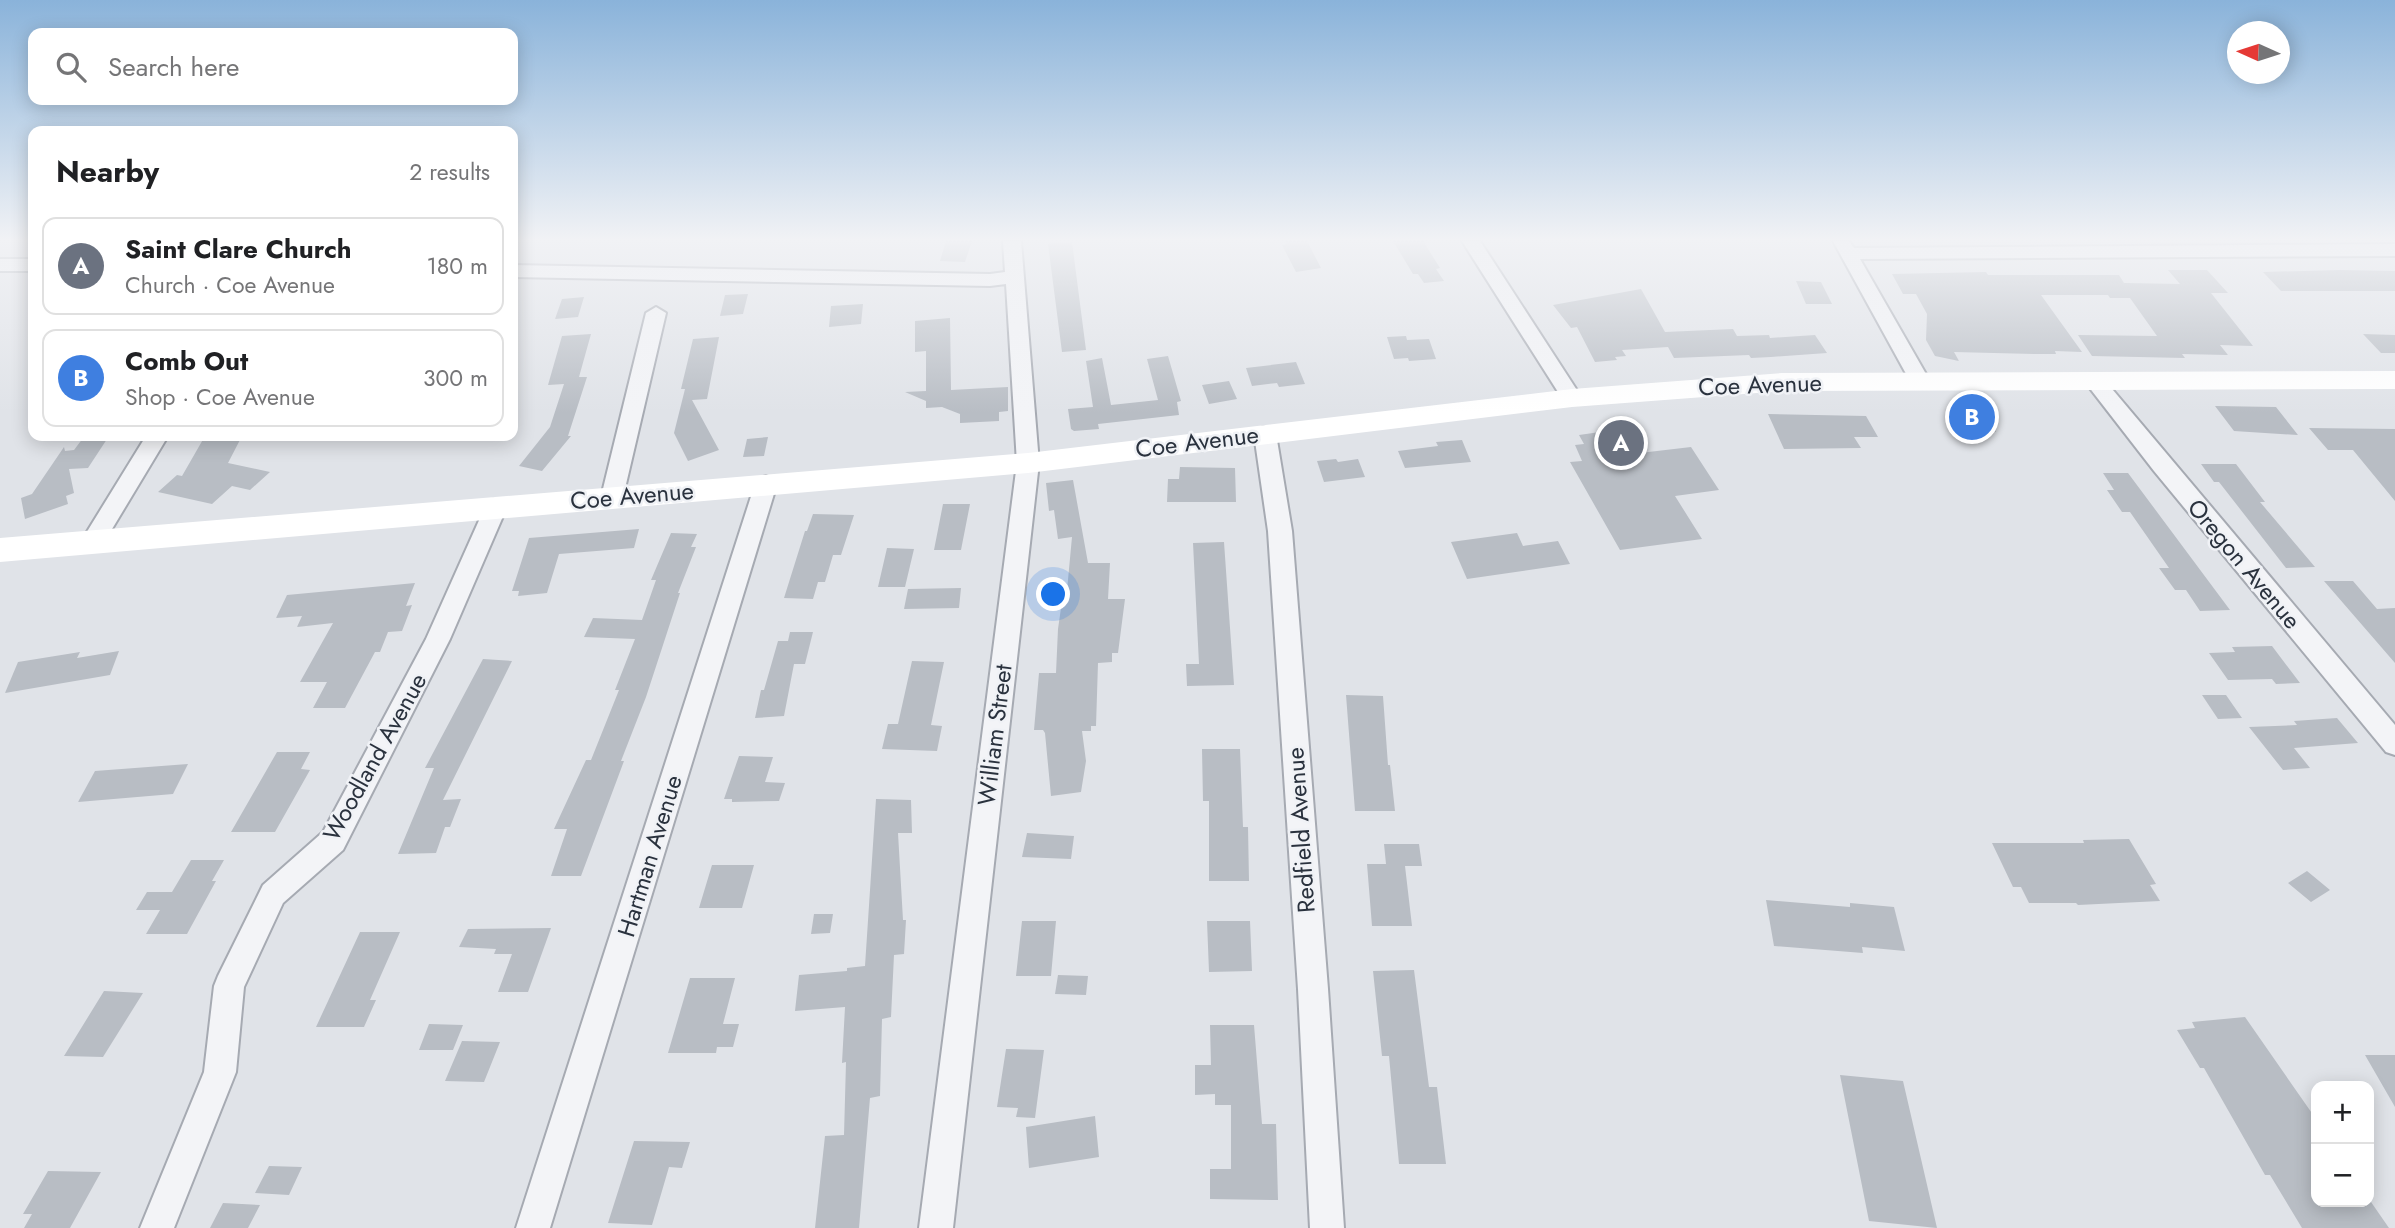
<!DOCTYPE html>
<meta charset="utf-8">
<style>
:root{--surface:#fff;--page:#f6f6f6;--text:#202124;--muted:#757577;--line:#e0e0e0;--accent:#0b8043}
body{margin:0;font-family:Jost,sans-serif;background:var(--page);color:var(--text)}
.controls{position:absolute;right:21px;bottom:21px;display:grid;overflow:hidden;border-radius:14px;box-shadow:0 4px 18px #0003}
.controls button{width:63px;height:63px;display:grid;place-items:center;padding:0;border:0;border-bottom:2px solid var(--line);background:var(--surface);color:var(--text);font:35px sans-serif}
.compass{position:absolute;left:2227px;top:21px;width:63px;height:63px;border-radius:50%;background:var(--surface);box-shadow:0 4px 18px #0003;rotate:273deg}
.you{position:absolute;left:1054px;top:595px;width:24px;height:24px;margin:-18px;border:5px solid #fff;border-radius:50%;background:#1a73e8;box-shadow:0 0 0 10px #1a73e833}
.badge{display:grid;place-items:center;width:46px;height:46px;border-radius:50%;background:var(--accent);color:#fff;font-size:23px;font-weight:700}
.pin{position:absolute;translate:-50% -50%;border:4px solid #fff;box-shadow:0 2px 7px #0006}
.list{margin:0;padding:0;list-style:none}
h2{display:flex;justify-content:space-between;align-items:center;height:91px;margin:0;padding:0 28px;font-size:30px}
h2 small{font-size:23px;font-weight:400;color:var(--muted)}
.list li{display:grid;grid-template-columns:46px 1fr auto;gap:21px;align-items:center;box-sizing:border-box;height:98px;margin:0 14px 14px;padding:0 14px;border:2px solid var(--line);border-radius:14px}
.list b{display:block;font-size:26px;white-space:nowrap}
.list p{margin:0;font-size:23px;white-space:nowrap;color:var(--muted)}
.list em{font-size:23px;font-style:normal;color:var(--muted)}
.icon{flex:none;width:38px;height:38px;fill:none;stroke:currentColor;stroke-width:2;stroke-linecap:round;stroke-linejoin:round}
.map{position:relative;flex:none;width:2395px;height:1228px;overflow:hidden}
.search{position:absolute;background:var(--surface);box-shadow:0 4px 18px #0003;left:28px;top:28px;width:490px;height:77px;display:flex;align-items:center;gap:18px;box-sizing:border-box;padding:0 24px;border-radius:14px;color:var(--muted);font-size:26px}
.panel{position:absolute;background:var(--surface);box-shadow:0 4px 18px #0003;left:28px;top:126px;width:490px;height:315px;border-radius:14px}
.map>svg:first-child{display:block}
</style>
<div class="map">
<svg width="2395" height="1228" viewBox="0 0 2395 1228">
<rect width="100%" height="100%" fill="#e0e3e8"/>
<path fill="#b8bdc4" d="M946,241h26l-7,21 -25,-1z
M1285,241h22l14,27 -25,4 -14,-27 5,-1z
M1393,241h30l17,27 -4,1 8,12 -20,2 -6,-9h-5z
M1072,242l14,108 -24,2 -14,-108z
M2168,270h39l21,23h-17l42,53 -33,-1 8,10 -46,-1 3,4 -93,-2 -14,-21 79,1 -27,-38h-20l-2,-3h-67l41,57 -27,-1 1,3h-19l-83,-2 5,9 -24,-5 -9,-16 1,-26 -11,-20h-13l-11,-20 94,-2 2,3h131l5,8 56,1z
M2340,270l55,1v20h-114l-18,-19z
M1796,281l25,1 11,22h-26z
M1641,289l24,43 68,-3 4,7 32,-1 1,3 45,-3 12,18 -56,4 -20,1 -2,-3 -75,3 -6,-11 -46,3 4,6 -11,1 2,3 -22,2 -18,-35 -6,1 -18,-23z
M748,294l-5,20 -23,2 5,-21z
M584,297l-6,20 -23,2 7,-20z
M863,304l-2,20 -32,3 2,-21z
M950,318l1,72 57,-3v24l-9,1v9l-39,2v-9l-18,-7 -16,1v-7l-21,-9 21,-1v-40l-11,1v-31z
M591,334l-12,43h8l-19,59h3l-29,35 -23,-5 31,-39 14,-43 -16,1 14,-49z
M2363,334l32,1v18h-14z
M1406,336l1,4 22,-1 7,20 -27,2 -1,-3 -14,1 -7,-22z
M719,337l-12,62 -15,1 27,50 -31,11 -14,-28 11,-44h-4l12,-50z
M1168,356l13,45 -4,1 2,13 -81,9 1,5 -25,2 -3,-2 -3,-20 25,-2 -7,-46 16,-3 9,47 47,-5 -11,-41z
M1296,362l9,22 -26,3 -2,-4 -25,3 -6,-18z
M1229,381l8,18 -28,5 -7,-19z
M1949,402h28l19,30h-29z
M2215,406l61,1 22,28 -64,-4z
M1768,414l98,2 12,21h-24l7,11 -77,1z
M2309,428l86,1v72l-42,-51h-25z
M1600,432l5,10 9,-1 9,14 68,-8 28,43 -44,6 27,43 -82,11 -50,-88 12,-1 -7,-16 9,-1 -5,-9z
M109,436l-21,32 -19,1 5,24 -8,3 2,8 -43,15 -4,-21 11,-4 32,-47 1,4 9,-1 9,-12z
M205,436h37l-14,27 42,9 -20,18 -18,-4 -20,18 -54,-12 19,-17 5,1z
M768,437l-4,19 -21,1 4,-18z
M1462,440l9,22 -66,6 -7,-17 40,-5 -2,-4z
M1336,459l2,3 20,-3 7,18 -41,5 -7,-21z
M2201,464h35l29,38h-5l55,65 -29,1 -67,-86h-5z
M1180,467l55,1 1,34h-69l1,-23h11z
M2103,473h25l102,137 -30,1 -14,-21h-11l-16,-22h10l-39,-56h-8l-15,-22h7z
M1073,480l15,83h22l-2,36h17l-7,54h-6v9l-14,1 -2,63h-5v5h-9l4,30 -5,31 -30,4 -6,-63 -2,-3h-9l5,-57h17l2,-44 4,-28h4l6,-64 -14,2 -4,-29 -5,1 -3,-28z
M943,504h27l-9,46h-27z
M813,514l41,1 -13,40h-8l-8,27h-7l-5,17 -29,-1 21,-67h2z
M639,529l-5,19 -75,6 -12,39 -29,3 1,-5h-7l17,-53z
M671,533l26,1 -6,13h5l-18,46h2l-34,104 -25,64h3l-43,115h-30l16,-47h-13l32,-69h5l28,-70h-4l20,-51 -51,-2 9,-19 49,2 14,-40h-5z
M1517,533l6,13 35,-5 12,23 -103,15 -16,-37z
M1224,542l10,143 -47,1 -1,-22h13l-6,-121z
M887,548l27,1 -9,38h-27z
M2324,581h29l24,28 18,-1v55z
M415,583l-9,23 6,-1 -10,26 -14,1 -8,20h-5l-30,56h-32l14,-26h-27l33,-59 -36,4 5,-11 -26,2 11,-23z
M961,588l-2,20 -55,1 4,-20z
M790,632h23l-8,32h-11l-10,52 -29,2 6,-28h3l14,-49h10z
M2272,646l28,37 -24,1 -4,-5 -44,1 -19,-27 26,-1 -3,-5z
M119,651l-9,24 -105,18 13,-31 62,-10 -3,6z
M483,659l29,2 -69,139 18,-1 -11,28h-5l-9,26 -38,1 36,-86h-9z
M912,661l32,1 -13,63 11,1 -5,25 -55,-2 6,-25h10z
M1346,695l37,1 5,69h2l5,46h-40z
M2202,695h24l16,23 -24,1z
M2337,718l21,25 -64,5 16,20 -27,2 -34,-43 48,-2 -3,-4z
M1202,749h38l3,78h5l1,54h-40v-80h-6z
M277,752h33l-9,17 9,1 -35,62h-44z
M739,756l34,1 -8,25 20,1 -6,18 -47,1v-3h-8z
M188,764l-15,30 -95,8 17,-31z
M876,799l35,1 1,33h-14l5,87h3l-2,34 -10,1 -3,62 -9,2 -2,77 -10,2 -11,130h-44l10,-92 19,-1 2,-73 -4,1 3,-56 -50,4 4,-36 48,-4v-3l18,-2z
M1027,833l47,3 -3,23 -49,-2z
M2129,839l27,45 -6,1 10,16 -82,4 -2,-2h-47l-8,-16h-8l-21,-44h92l-1,-3z
M1384,844h35l3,22h-17l7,60h-40l-5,-62h19z
M191,860h33l-12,21h4l-29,53h-41l14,-24h-24l11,-18h25z
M712,865h42l-12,43h-43z
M2307,871l23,19 -19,12 -23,-19z
M1766,900l84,7v-4l44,4 11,44 -43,-4 1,6 -89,-7z
M814,914h19l-3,19 -19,1z
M1022,921h34l-5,55h-35z
M1207,921h43l2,50 -43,1z
M551,928l-23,64h-30l14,-38h-18l2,-5 -37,-2 9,-18z
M360,932h40l-30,68h6l-12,27h-48z
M1414,970l15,117h8l9,77h-47l-10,-108h-7l-9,-85z
M1058,975l30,1 -2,19 -31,-1z
M690,978h45l-12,46h16l-6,23h-16l-1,6h-48z
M104,991l39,2 -40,64 -39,-1z
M2245,1017l71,102v83h55l18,26h-87l-32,-53h-5l-61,-107h-4l-23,-38 18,-2 -3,-6z
M429,1024l34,1 -10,25h-34z
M1210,1025h44l8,99h14l2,76 -68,-1v-30h21v-64h-16v-11l-20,1v-30h16z
M462,1041l38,1 -16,40 -39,-1z
M1006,1049l38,1 -9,68 -19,-1 2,-9 -21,-1z
M2365,1055h30v52z
M1840,1075l63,6 34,147 -68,-7z
M1095,1116l4,41 -70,11 -3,-41z
M634,1141l56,1 -8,26 -13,-1 -17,58 -44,-2z
M269,1166l33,1 -13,28 -34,-2z
M48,1171l53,1 -31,56h-46l8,-14h-9z
M223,1203l37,2 -12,23h-38z"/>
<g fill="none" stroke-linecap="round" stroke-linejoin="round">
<defs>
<path id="street" d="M1003,241h18l18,222 -86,765h-34l98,-765 -11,-179 -16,2 -477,-9v-12l477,9 15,-2z
M1462,241h18l102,157 -3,5h-14z
M1833,241h16l5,7 541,-4v12l-535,3 70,122 -3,5h-14l-3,-5z
M0,259h33v12h-33z
M656,307l10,6 -43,184 -3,5 -8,3 -8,-3 -3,-5 45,-184z
M2095,376l7,1 293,348v30l-9,-3 -232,-281 -69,-89 3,-5z
M1265,427l8,2 3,5 16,97 36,458 16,239h-34l-12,-239 -30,-458 -14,-97 3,-5z
M146,436h22l-68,113 -8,2 -8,-2 -4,-6z
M766,476l8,3 3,5 -227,744h-34l239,-744 3,-5z
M496,499l8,2 3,6 -57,132 -107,211 -60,53 -39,84 -8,85 -62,156h-34l64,-156 10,-86 4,-10 45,-91 60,-53 103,-193 59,-132 3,-6z"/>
</defs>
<use href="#street" stroke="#a6aab2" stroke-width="4"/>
<use href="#street" fill="#f3f4f7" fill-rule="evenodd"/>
<path fill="#fff" fill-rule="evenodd" d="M2395,371v18l-613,2 -210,16 -544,66 -1028,89v-24l1028,-85 544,-64 210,-16z"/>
</g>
<linearGradient id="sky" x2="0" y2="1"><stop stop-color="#8ab3da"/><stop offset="0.58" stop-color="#f1f2f5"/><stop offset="1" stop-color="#f1f2f5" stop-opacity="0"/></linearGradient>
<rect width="2395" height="413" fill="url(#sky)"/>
<g text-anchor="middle" stroke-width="5" stroke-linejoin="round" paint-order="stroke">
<g font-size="24" fill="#2a323e" stroke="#f0f2f6">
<text transform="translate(1760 385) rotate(-2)" y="8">Coe Avenue</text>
<text transform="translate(1197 442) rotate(-7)" y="8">Coe Avenue</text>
<text transform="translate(632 496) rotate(-5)" y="8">Coe Avenue</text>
<text transform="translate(2244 564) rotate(50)" y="8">Oregon Avenue</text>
<text transform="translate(995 735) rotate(-83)" y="8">William Street</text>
<text transform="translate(375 757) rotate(-61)" y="8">Woodland Avenue</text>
<text transform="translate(1301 830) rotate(-94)" y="8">Redfield Avenue</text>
<text transform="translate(650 856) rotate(-73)" y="8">Hartman Avenue</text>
</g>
</g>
</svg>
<div class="controls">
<button>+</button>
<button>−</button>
</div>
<svg class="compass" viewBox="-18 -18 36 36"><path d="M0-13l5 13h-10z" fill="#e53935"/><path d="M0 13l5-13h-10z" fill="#757577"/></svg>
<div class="you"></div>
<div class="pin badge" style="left:1621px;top:443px;background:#6b7280">A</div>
<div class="pin badge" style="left:1972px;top:417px;background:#3f7fe0">B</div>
<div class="search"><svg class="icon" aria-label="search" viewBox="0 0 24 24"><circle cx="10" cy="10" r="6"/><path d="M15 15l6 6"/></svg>Search here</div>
<section class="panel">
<h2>Nearby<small>2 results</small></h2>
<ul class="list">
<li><span class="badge" style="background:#6b7280">A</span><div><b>Saint Clare Church</b><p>Church · Coe Avenue</p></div><em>180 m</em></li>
<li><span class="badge" style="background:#3f7fe0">B</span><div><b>Comb Out</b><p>Shop · Coe Avenue</p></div><em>300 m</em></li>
</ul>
</section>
</div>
